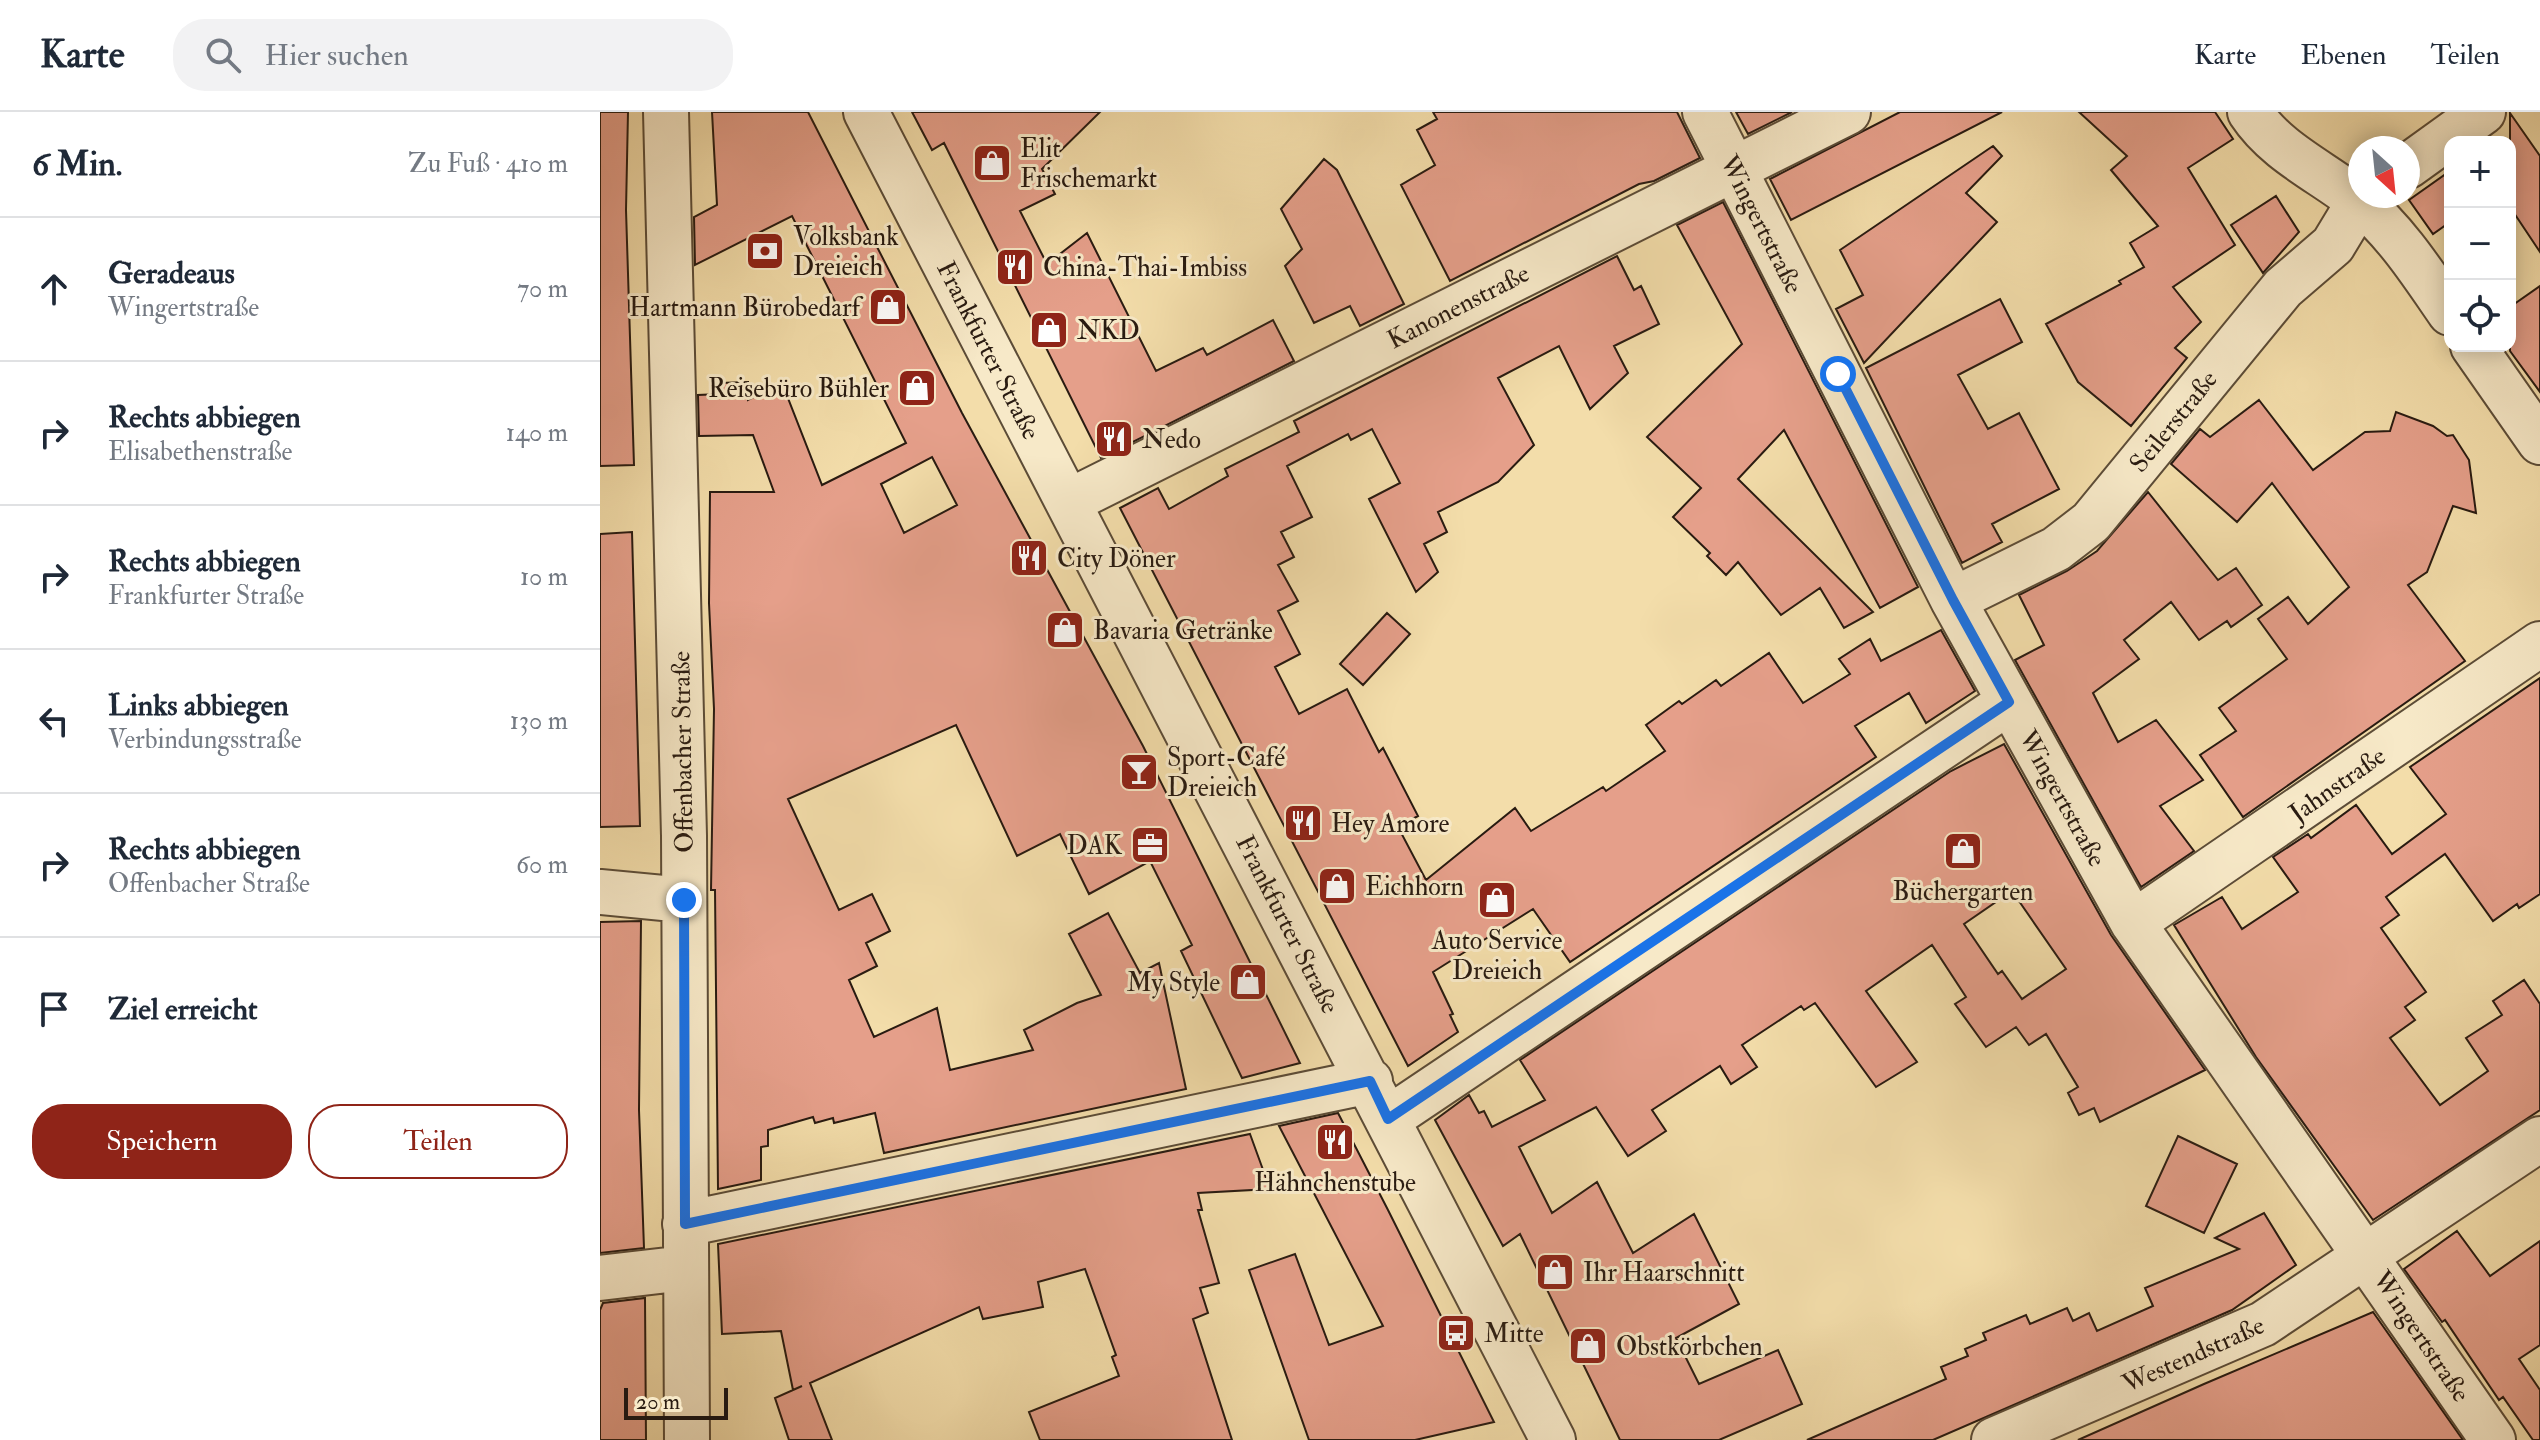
<!DOCTYPE html>
<html lang="de">
<meta charset="utf-8">
<style>
:root{--surface:#fff;--page:#f2f2f3;--text:#1f2937;--muted:#747a83;--line:#e0e1e3;--accent:#8f2418}
body{margin:0;font-family:"IM FELL Double Pica",serif;background:var(--page);color:var(--text)}
.controls{position:absolute;right:24px;top:24px;display:grid;overflow:hidden;border-radius:16px;box-shadow:0 4px 20px #0003}
.controls button{width:72px;height:72px;display:grid;place-items:center;padding:0;border:0;border-bottom:2px solid var(--line);background:var(--surface);color:var(--text);font:40px sans-serif}
.compass{position:absolute;left:1748px;top:24px;width:72px;height:72px;border-radius:50%;background:var(--surface);box-shadow:0 4px 20px #0003;rotate:153deg}
.scale{position:absolute;left:24px;bottom:20px;width:104px;box-sizing:border-box;padding-left:8px;border:4px solid #291b11;border-top:0;font-size:22px;line-height:28px;white-space:nowrap;color:#291b11;-webkit-text-stroke:6px #f7e9c8;paint-order:stroke}
.stop{position:absolute;width:24px;height:24px;margin:-18px;border:6px solid #1a73e8;border-radius:50%;background:#fff}
.stop.end{background:#1a73e8;border-color:#fff;box-shadow:0 2px 8px #0008}
.list{margin:0;padding:0;list-style:none}
h2{display:flex;justify-content:space-between;align-items:center;height:104px;margin:0;padding:0 32px;font-size:34px}
h2 small{font-size:26px;font-weight:400;color:var(--muted)}
.list li{display:grid;grid-template-columns:52px 1fr auto;gap:24px;align-items:center;box-sizing:border-box;height:144px;padding:0 32px;border-top:2px solid var(--line)}
.list b{display:block;font-size:30px;white-space:nowrap}
.list p{margin:0;font-size:26px;white-space:nowrap;color:var(--muted)}
.list em{font-size:26px;font-style:normal;color:var(--muted)}
.actions{display:flex;gap:16px;padding:24px 32px}
.actions a{flex:1;padding:18px 0;border:2px solid var(--accent);border-radius:32px;text-align:center;font-size:28px;color:var(--accent)}
.actions .main{background:var(--accent);color:#fff}
.icon{flex:none;width:44px;height:44px;fill:none;stroke:currentColor;stroke-width:2;stroke-linecap:round;stroke-linejoin:round}
.map{position:relative;flex:none;width:1940px;height:1328px;overflow:hidden}
header{display:flex;align-items:center;gap:48px;box-sizing:border-box;height:112px;padding:0 40px;background:var(--surface);border-bottom:2px solid var(--line)}
header strong{font-size:38px}
nav{display:flex;gap:44px;margin-inline-start:auto;font-size:28px}
.search{width:560px;height:72px;background:var(--page);display:flex;align-items:center;gap:20px;box-sizing:border-box;padding:0 28px;border-radius:32px;color:var(--muted);font-size:30px}
main{display:flex}
aside{flex:1;background:var(--surface)}
.map>svg:first-child{display:block}
</style>
<header>
<strong>Karte</strong>
<div class="search"><svg class="icon" aria-label="search" viewBox="0 0 24 24"><circle cx="10" cy="10" r="6"/><path d="M15 15l6 6"/></svg>Hier suchen</div>
<nav><a>Karte</a><a>Ebenen</a><a>Teilen</a></nav>
</header>
<main>
<aside>
<h2>6 Min.<small>Zu Fuß · 410 m</small></h2>
<ul class="list">
<li><svg class="icon" aria-label="ahead" viewBox="0 0 24 24"><path d="M12 20V5M6 11l6-6 6 6"/></svg><div><b>Geradeaus</b><p>Wingertstraße</p></div><em>70 m</em></li>
<li><svg class="icon" aria-label="right" viewBox="0 0 24 24"><path d="M7 20v-9h11M14 6l5 5-5 5"/></svg><div><b>Rechts abbiegen</b><p>Elisabethenstraße</p></div><em>140 m</em></li>
<li><svg class="icon" aria-label="right" viewBox="0 0 24 24"><path d="M7 20v-9h11M14 6l5 5-5 5"/></svg><div><b>Rechts abbiegen</b><p>Frankfurter Straße</p></div><em>10 m</em></li>
<li><svg class="icon" aria-label="left" viewBox="0 0 24 24"><path d="M17 20v-9H6M10 6l-5 5 5 5"/></svg><div><b>Links abbiegen</b><p>Verbindungsstraße</p></div><em>130 m</em></li>
<li><svg class="icon" aria-label="right" viewBox="0 0 24 24"><path d="M7 20v-9h11M14 6l5 5-5 5"/></svg><div><b>Rechts abbiegen</b><p>Offenbacher Straße</p></div><em>60 m</em></li>
<li><svg class="icon" aria-label="arrive" viewBox="0 0 24 24"><path d="M6 21V4h12l-3 4 3 4H6"/></svg><div><b>Ziel erreicht</b></div></li>
</ul>
<div class="actions"><a class="main">Speichern</a><a>Teilen</a></div>
</aside>
<div class="map">
<svg width="1940" height="1328" viewBox="0 0 1940 1328">
<rect width="100%" height="100%" fill="#f3ddaa"/>
<filter id="stains"><feTurbulence type="fractalNoise" baseFrequency=".0025" numOctaves="4"/><feColorMatrix values="0 0 0 0 .2 0 0 0 0 .09 0 0 0 0 .02 0 0 0 .5 -.17"/></filter>
<radialGradient id="worn" r=".72"><stop offset=".6" stop-color="#630" stop-opacity="0"/><stop offset="1" stop-color="#630" stop-opacity=".3"/></radialGradient>
<path fill="#e59f8a" stroke="#291b11" stroke-width="2" fill-rule="evenodd" d="M0,0h28l-2,98 8,255 -34,1z
M112,0h96l154,301 181,333 157,317 -58,15 -61,-127 11,-6 -42,-84 -61,33 -29,-60 -43,22 -61,-131 -168,74 51,111 33,-16 18,37 -24,12 11,23 -28,14 25,57 63,-29 13,62 83,-20 -9,-20 53,-27 24,-8 -32,-61 39,-21 32,60 19,-10 27,126 -302,64 -9,-40 -41,10 -1,-5 -18,5 -2,-6 -45,13v16l-7,1v33l-43,9 -3,-299h-4l3,-181 -5,-106 1,-111h64l-21,-57 -54,1 -1,-41 23,-1v-11l27,-1v18l34,-17 40,102 84,-42 -114,-227 -97,49 -1,-48 23,-12zM332,345l25,48 -53,28 -23,-49z
M312,0h188l-58,57 13,25 -35,17 27,53 40,-31 69,138 47,-23 4,7 66,-35 21,41 -193,97 -157,-315 -12,7z
M833,0h244l23,46 -46,23 -15,3 -189,97 -49,-96 34,-20 -18,-35 20,-11z
M1136,0h56l-44,22z
M1300,0h102l-211,108 -21,-41z
M1479,0h136l18,27 -45,29 47,77 -62,42 28,35 -26,26 12,10 -56,68 -53,-44 -32,-58 75,-40 -2,-3 25,-14 -14,-24 28,-17 -47,-56 16,-14z
M1910,1l30,43v96l-30,-45z
M1393,34l9,10 -36,37 31,29 -133,141 -28,-54 27,-14 -23,-45z
M724,47l13,11 67,134 -44,22 -10,-20 -36,17 -29,-57 17,-17 -21,-40z
M1850,59v51l-17,12 -24,-34z
M1676,84l23,36 -36,41 -32,-48z
M1123,90l195,385 -38,21 -96,-178 -46,49 135,133 -29,16 -24,-40 -39,27 -43,-53 -12,13 -19,-19 3,-3 -37,-36 28,-29 -54,-51 95,-93 -65,-119z
M1017,144l17,34 7,-4 18,38 -45,22 14,27 -38,36 -31,-63 -61,32 36,67 -36,37 -60,30 9,20 -23,12 14,28 -22,20 -47,-93 31,-16 -28,-54 -21,11 -3,-6 -61,32 25,51 -31,15 13,25 -16,8 20,36 -20,10 22,43 -25,13 24,47 48,-25 32,63 4,-4 35,68 -20,11 28,53 89,-72 16,23 72,-44 3,4 59,-40 -19,-26 33,-24 3,3 34,-24 5,6 48,-33 34,50 47,-29 -11,-15 31,-20 11,22 60,-31 34,61 -49,32 -17,-30 -54,33 21,31 -306,205 -37,-53 -100,63 20,42 -3,1 8,17 -50,34 -288,-558 38,-20 11,21 59,-33 -3,-7 74,-37 -5,-11z
M1940,174v106l-30,-41v-44z
M1400,187l22,43 -64,33 30,54 31,-16 40,76 -67,35 10,18 -40,21 -96,-195z
M1659,288l54,70 52,-38 25,-1 6,-19 37,14 14,10 6,-1 16,25 7,53 -23,-7 -26,66 -19,13 57,76 -222,156 -43,-62 36,-24 -17,-23 68,-49 -29,-40 30,-22 20,27 41,-37 -77,-104 -35,39 -66,-58 29,-35 10,8z
M1548,380l70,88 18,-12 26,37 -31,22 -4,-6 -28,19 -28,-38 -47,38 15,19 -46,34 25,49 38,-22 47,60 -43,26 34,45 -53,36 -126,-227 29,-15 -25,-50 48,-24 30,-20z
M32,420l8,294 -40,1v-293z
M787,501l23,21 -47,51 -23,-21z
M1940,566v216l-21,14 -2,-4 -24,17 -48,-67 -59,43 13,18 -18,13 45,64 -21,15 10,13 -25,18 50,67 48,-34 -22,-33 36,-23 -9,-14 31,-21 16,24v106l-167,110 -117,-163 -82,-132 48,-28 20,32 56,-37 -25,-35 35,-23 3,4 45,-33 36,49 54,-40 -36,-47z
M1404,632l107,191 94,135 -105,52 -6,-14 -15,7 -11,-22 10,-6 -32,-53 -17,11 -13,-18 -30,20 -31,-43 11,-7 -34,-52 -66,46 51,71 -41,25 -61,-84 -11,7 -3,-4 -59,39 15,22 -26,17 -11,-18 -68,44 14,21 -38,25 -32,-49 -77,40 33,66 45,-31 36,71 61,-39 45,90 -63,34 23,46 79,-34 24,54 -83,36h-99l-100,-206 -17,12 -68,-126 34,-25 10,18 5,-2 8,16 53,-27 -25,-40 431,-289zM1412,779l54,78 -44,30 -20,-28 -4,3 -34,-50z
M41,809l-2,189 5,138 -44,5v-331z
M738,1001l50,97 106,212 -79,18h-106l-60,-170 46,-16 34,91 54,-19 -104,-200z
M650,1022l20,55 -72,4 4,17h-4l21,73 -19,5 8,25 -15,6 39,121h-192l-11,-28 90,-36 -7,-19 4,-2 -31,-86 -47,13 5,25 -60,12 -4,-12 -169,76 22,57h-43l-14,-42 27,-12 -9,4 -12,-59 -59,3 -4,-90z
M1578,1024l59,28 -33,69 -58,-27z
M1664,1101l32,52 -64,45 -299,130h-126l139,-61 -5,-12 27,-11 -3,-7 21,-9 -3,-7 43,-18 4,9 37,-16 6,13 16,-8 8,18 56,-25 -8,-18 94,-39 -24,-11z
M1857,1119l33,45 50,-35v104l-21,14 21,31v50h-7l-30,-43 -4,3 -54,-80 -3,2 -38,-53z
M45,1186l1,142h-46v-130l3,-7z
M1773,1200l90,128h-385l126,-56z"/>
<g fill="none" stroke-linecap="round" stroke-linejoin="round">
<defs>
<path id="minor" d="M66,0l18,724 3,604
M266,0l687,1328
M1105,0l248,488 180,323 360,517
M1650,0c27,41 73,60 110,90 37,31 63,72 90,111
M1808,54l75,-54
M1873,234l67,96
M468,390l780,-390
M1353,488l103,-51 35,-27 192,-234 50,-43 26,-43 8,-6
M0,780l84,8
M1533,811l407,-279
M788,1007l621,-417
M85,1112l685,-143
M0,1166l85,-10
M1394,1328l269,-116 277,-185"/>
</defs>
<use href="#minor" stroke="#5c4c37" stroke-width="48"/>
<use href="#minor" stroke="#f7e9c8" stroke-width="44"/>
</g>
<g fill="none" stroke-linecap="round" stroke-linejoin="round">
<path stroke="#1a73e8" stroke-width="10" d="M84,788l1,324 685,-143 18,38 621,-417 -56,-102 -115,-226"/>
</g>
<defs>
<symbol id="shop-square" viewBox="-11 -11 22 22"><rect x="-9" y="-9" width="18" height="18" rx="4" fill="#8f2418" stroke="#f7e9c8"/><path d="M-5-2.5h2.3a2.7 3.5 0 0 1 5.4 0H5L5.5 6h-11ZM-1.5-2.5h3a1.5 2.3 0 0 0-3 0Z" fill="#fff"/></symbol>
<symbol id="bank-square" viewBox="-11 -11 22 22"><rect x="-9" y="-9" width="18" height="18" rx="4" fill="#8f2418" stroke="#f7e9c8"/><path d="M-6-4H6V4H-6ZM0-2.3a2.3 2.3 0 1 0 0 4.6a2.3 2.3 0 1 0 0-4.6Z" fill="#fff"/></symbol>
<symbol id="restaurant-square" viewBox="-11 -11 22 22"><rect x="-9" y="-9" width="18" height="18" rx="4" fill="#8f2418" stroke="#f7e9c8"/><path d="M-5-6h1v4h1v-4h1v4h1v-4h1v5L-1.5 .5V6h-2V.5L-5-1ZM5-6V6H3V1.5H1.5Q1.5-4 5-6Z" fill="#fff"/></symbol>
<symbol id="bar-square" viewBox="-11 -11 22 22"><rect x="-9" y="-9" width="18" height="18" rx="4" fill="#8f2418" stroke="#f7e9c8"/><path d="M-6-5H6L.8 .8V4.5H3.5V6h-7V4.5H-.8V.8Z" fill="#fff"/></symbol>
<symbol id="office-square" viewBox="-11 -11 22 22"><rect x="-9" y="-9" width="18" height="18" rx="4" fill="#8f2418" stroke="#f7e9c8"/><path d="M-6-3h4V-5.5h4V-3h4V5H-6ZM-1-4.5V-3h2v-1.5ZM-6 0V1H6V0Z" fill="#fff"/></symbol>
<symbol id="bus-square" viewBox="-11 -11 22 22"><rect x="-9" y="-9" width="18" height="18" rx="4" fill="#8f2418" stroke="#f7e9c8"/><path d="M-5-6H5V4H4V6H2V4H-2V6H-4V4H-5ZM-3.5-4V0h7V-4ZM-3.5 1.2v1.5H-2V1.2ZM2 1.2v1.5H3.5V1.2Z" fill="#fff"/></symbol>
</defs>
<g fill-rule="evenodd">
<use href="#shop-square" x="370" y="29" width="44" height="44"/>
<use href="#bank-square" x="143" y="117" width="44" height="44"/>
<use href="#restaurant-square" x="393" y="133" width="44" height="44"/>
<use href="#shop-square" x="266" y="173" width="44" height="44"/>
<use href="#shop-square" x="427" y="196" width="44" height="44"/>
<use href="#shop-square" x="295" y="254" width="44" height="44"/>
<use href="#restaurant-square" x="492" y="305" width="44" height="44"/>
<use href="#restaurant-square" x="407" y="424" width="44" height="44"/>
<use href="#shop-square" x="443" y="496" width="44" height="44"/>
<use href="#bar-square" x="517" y="638" width="44" height="44"/>
<use href="#restaurant-square" x="681" y="689" width="44" height="44"/>
<use href="#office-square" x="528" y="711" width="44" height="44"/>
<use href="#shop-square" x="1341" y="717" width="44" height="44"/>
<use href="#shop-square" x="715" y="752" width="44" height="44"/>
<use href="#shop-square" x="875" y="766" width="44" height="44"/>
<use href="#shop-square" x="626" y="848" width="44" height="44"/>
<use href="#restaurant-square" x="713" y="1008" width="44" height="44"/>
<use href="#shop-square" x="933" y="1138" width="44" height="44"/>
<use href="#bus-square" x="834" y="1199" width="44" height="44"/>
<use href="#shop-square" x="966" y="1212" width="44" height="44"/>
</g>
<g text-anchor="middle" stroke-width="6" stroke-linejoin="round" paint-order="stroke">
<g font-size="26" fill="#291b11" stroke="#f7e9c8" text-anchor="start">
<text x="420" y="45">Elit<tspan x="420" dy="30">Frischemarkt</tspan></text>
<text x="193" y="133">Volksbank<tspan x="193" dy="30">Dreieich</tspan></text>
<text x="443" y="164">China-Thai-Imbiss</text>
<text x="260" y="204" text-anchor="end">Hartmann Bürobedarf</text>
<text x="477" y="227">NKD</text>
<text x="289" y="285" text-anchor="end">Reisebüro Bühler</text>
<text x="542" y="336">Nedo</text>
<text x="457" y="455">City Döner</text>
<text x="493" y="527">Bavaria Getränke</text>
<text x="567" y="654">Sport-Café<tspan x="567" dy="30">Dreieich</tspan></text>
<text x="731" y="720">Hey Amore</text>
<text x="522" y="742" text-anchor="end">DAK</text>
<text x="765" y="783">Eichhorn</text>
<text x="1363" y="788" text-anchor="middle">Büchergarten</text>
<text x="897" y="837" text-anchor="middle">Auto Service<tspan x="897" dy="30">Dreieich</tspan></text>
<text x="620" y="879" text-anchor="end">My Style</text>
<text x="735" y="1079" text-anchor="middle">Hähnchenstube</text>
<text x="983" y="1169">Ihr Haarschnitt</text>
<text x="884" y="1230">Mitte</text>
<text x="1016" y="1243">Obstkörbchen</text>
</g>
<g font-size="26" fill="#291b11" stroke="#f7e9c8">
<text transform="translate(1162 112) rotate(63)" y="9">Wingertstraße</text>
<text transform="translate(858 194) rotate(-27)" y="9">Kanonenstraße</text>
<text transform="translate(389 238) rotate(63)" y="9">Frankfurter Straße</text>
<text transform="translate(1573 309) rotate(-51)" y="9">Seilerstraße</text>
<text transform="translate(82 640) rotate(-91)" y="9">Offenbacher Straße</text>
<text transform="translate(1737 672) rotate(-35)" y="9">Jahnstraße</text>
<text transform="translate(1463 686) rotate(61)" y="9">Wingertstraße</text>
<text transform="translate(688 812) rotate(63)" y="9">Frankfurter Straße</text>
<text transform="translate(1822 1224) rotate(56)" y="9">Wingertstraße</text>
<text transform="translate(1593 1242) rotate(-24)" y="9">Westendstraße</text>
</g>
</g>
<rect width="100%" height="100%" filter="url(#stains)"/>
<rect width="100%" height="100%" fill="url(#worn)"/>
</svg>
<div class="controls">
<button>+</button>
<button>−</button>
<button><svg class="icon" aria-label="locate" viewBox="0 0 24 24"><circle cx="12" cy="12" r="6"/><path d="M12 2v4M12 18v4M2 12h4M18 12h4"/></svg></button>
</div>
<svg class="compass" viewBox="-18 -18 36 36"><path d="M0-13l5 13h-10z" fill="#e53935"/><path d="M0 13l5-13h-10z" fill="#747a83"/></svg>
<div class="scale">20 m</div>
<div class="stop" style="left:1238px;top:262px"></div>
<div class="stop end" style="left:84px;top:788px"></div>
</div>
</main>
